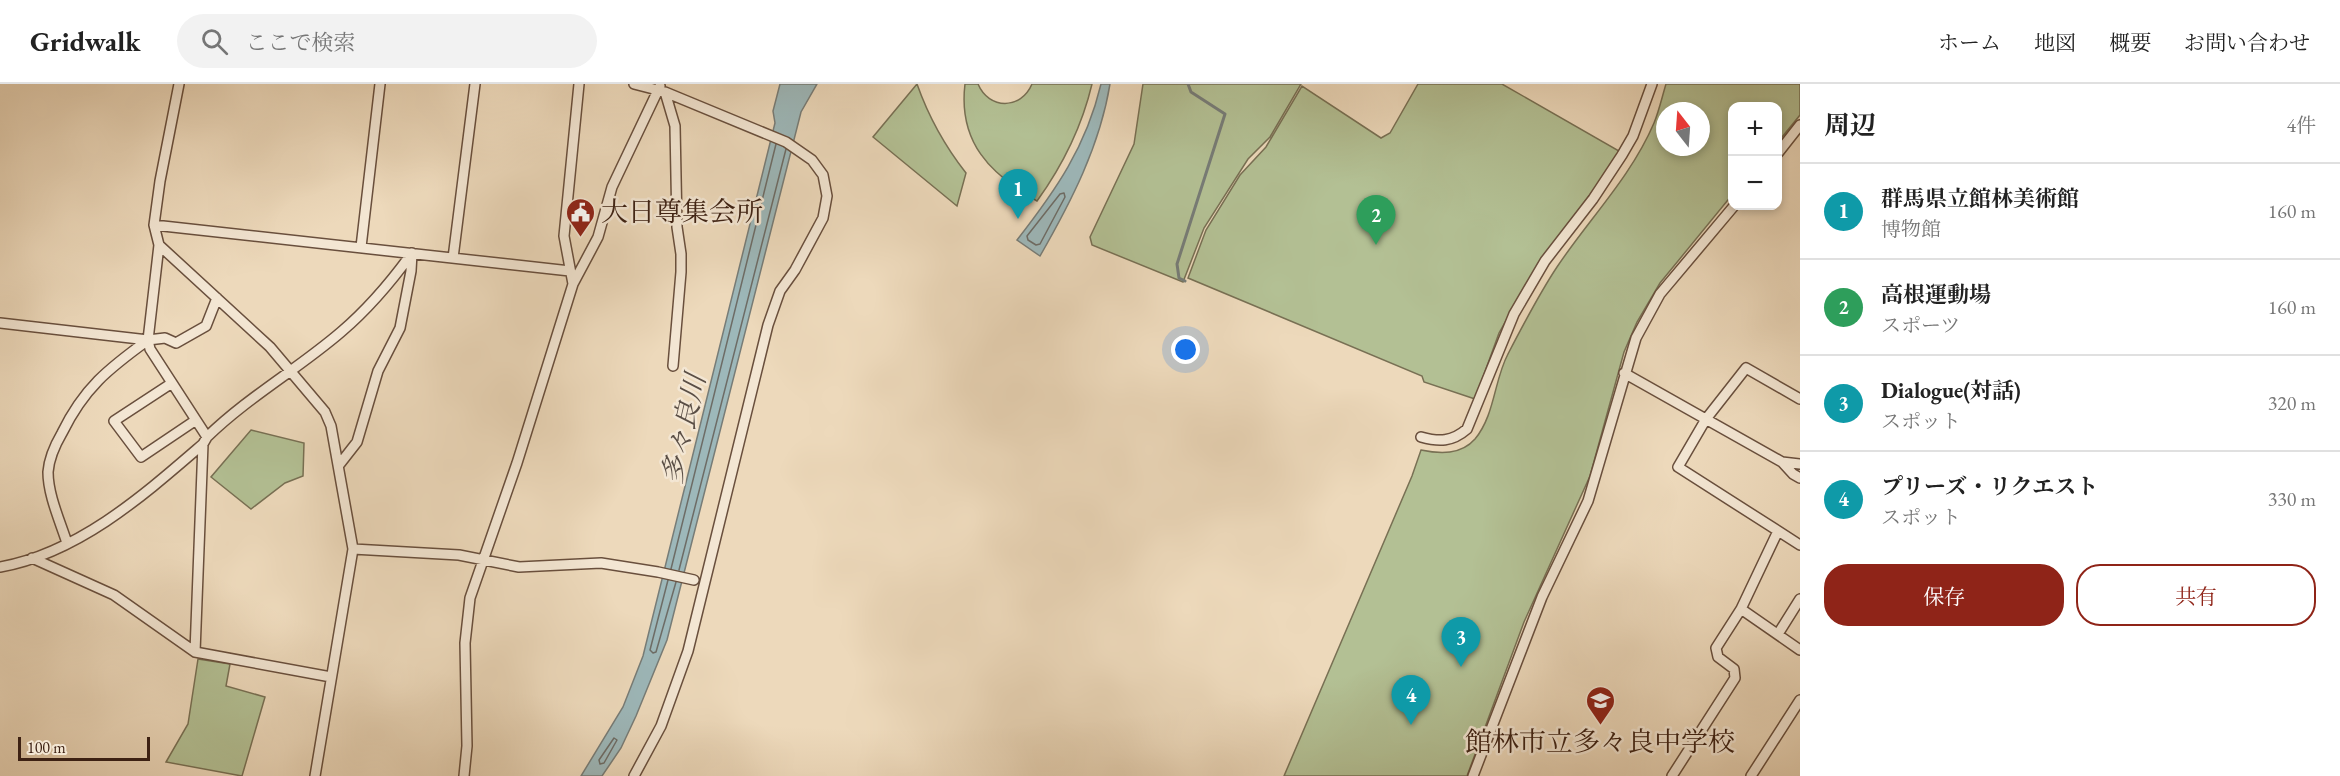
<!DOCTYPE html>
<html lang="ja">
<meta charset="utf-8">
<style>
:root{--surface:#fff;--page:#f2f2f2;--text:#222;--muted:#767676;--line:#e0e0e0;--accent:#8f2418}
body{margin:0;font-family:"EB Garamond","Noto Serif JP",serif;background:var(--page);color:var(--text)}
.controls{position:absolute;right:18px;top:18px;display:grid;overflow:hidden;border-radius:12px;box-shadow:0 3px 9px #0003}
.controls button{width:54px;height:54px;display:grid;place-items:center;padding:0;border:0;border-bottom:2px solid var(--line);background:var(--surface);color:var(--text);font:30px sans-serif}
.compass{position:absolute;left:1656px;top:18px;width:54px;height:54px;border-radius:50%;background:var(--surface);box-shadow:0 3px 9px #0003;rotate:343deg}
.scale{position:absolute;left:18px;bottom:15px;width:132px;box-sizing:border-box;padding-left:6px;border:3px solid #3d2113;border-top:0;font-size:16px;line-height:21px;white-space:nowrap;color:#3d2113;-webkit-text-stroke:4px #f3e6d3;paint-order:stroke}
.you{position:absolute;left:1186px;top:266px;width:21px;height:21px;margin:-15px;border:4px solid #fff;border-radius:50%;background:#1a73e8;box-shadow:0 0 0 9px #1a73e833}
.badge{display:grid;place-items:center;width:39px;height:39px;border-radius:50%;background:var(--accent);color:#fff;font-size:20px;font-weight:700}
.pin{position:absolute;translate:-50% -50px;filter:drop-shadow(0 2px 3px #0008)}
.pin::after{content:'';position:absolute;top:32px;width:21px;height:18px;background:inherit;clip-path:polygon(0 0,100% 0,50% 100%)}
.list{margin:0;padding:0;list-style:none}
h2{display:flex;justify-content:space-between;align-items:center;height:78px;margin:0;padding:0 24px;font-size:26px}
h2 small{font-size:20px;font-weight:400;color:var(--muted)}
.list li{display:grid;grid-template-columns:39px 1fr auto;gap:18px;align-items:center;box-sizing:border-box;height:96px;padding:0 24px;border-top:2px solid var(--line)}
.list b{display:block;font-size:22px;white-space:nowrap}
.list p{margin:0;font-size:20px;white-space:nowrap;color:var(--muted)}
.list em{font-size:20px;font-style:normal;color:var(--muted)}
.actions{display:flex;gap:12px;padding:18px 24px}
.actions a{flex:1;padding:14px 0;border:2px solid var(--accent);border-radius:24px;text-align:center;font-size:21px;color:var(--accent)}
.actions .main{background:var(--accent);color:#fff}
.icon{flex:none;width:33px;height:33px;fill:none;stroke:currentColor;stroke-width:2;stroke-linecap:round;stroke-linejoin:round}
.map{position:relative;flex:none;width:1800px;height:692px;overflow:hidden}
header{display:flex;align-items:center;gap:36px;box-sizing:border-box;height:84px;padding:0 30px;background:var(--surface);border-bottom:2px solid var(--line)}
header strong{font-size:28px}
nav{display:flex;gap:33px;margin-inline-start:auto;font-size:21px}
.search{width:420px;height:54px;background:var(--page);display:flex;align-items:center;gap:15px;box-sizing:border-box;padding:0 21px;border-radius:33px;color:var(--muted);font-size:22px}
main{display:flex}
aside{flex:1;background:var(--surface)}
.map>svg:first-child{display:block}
</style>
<header>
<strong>Gridwalk</strong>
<div class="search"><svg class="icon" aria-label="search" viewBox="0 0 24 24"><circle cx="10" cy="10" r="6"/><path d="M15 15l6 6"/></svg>ここで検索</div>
<nav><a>ホーム</a><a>地図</a><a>概要</a><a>お問い合わせ</a></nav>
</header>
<main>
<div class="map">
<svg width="1800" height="692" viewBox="0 0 1800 692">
<rect width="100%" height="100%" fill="#edd9bb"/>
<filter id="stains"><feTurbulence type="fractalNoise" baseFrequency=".00333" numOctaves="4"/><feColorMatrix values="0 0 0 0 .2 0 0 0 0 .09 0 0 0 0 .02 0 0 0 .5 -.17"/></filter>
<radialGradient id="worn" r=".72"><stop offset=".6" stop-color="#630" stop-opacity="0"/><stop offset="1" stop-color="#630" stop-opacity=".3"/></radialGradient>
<path fill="#b3c094" stroke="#787054" stroke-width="1.5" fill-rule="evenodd" d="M917,0c12,34 27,61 49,89l-9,33 -84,-69z
M965,0h13c11,26 43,26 54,0h60c-10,42 -29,81 -55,117 -47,-27 -79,-59 -72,-117z
M1143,0h158l-31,53 -22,22 -44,69 -21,54 -91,-37 -2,-8 44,-93z
M1418,0h84l117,67 -10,19 -68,89 -42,74 -24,66 -51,-17 -2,-6 -234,-98 18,-48 34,-55 26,-28 36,-61 79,52 9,-5z
M1666,0h134v31l-22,27v-36h-46v89l-72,88 -23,39 -13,30 -34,124 -66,146 -57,154h-183l128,-300 9,-26c19,4 40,5 54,-11 20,-24 19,-59 33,-85 15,-29 31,-60 49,-87 32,-48 74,-90 97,-144 5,-12 8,-26 12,-39zM1665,27h36v36h-36z
M251,346l53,13 -1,33 -18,7 -34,26 -40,-32z
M198,575l32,5 -4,22 39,11 -23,79 -76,-14 22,-38z"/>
<path fill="#9db8ba" stroke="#777c77" stroke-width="1.5" d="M780,0h37l-16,28 -134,528 -31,76 -15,32 -19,28h-21l42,-69 20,-51 132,-533 -2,-12z
M1101,0h9c-10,62 -39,118 -70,172l-23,-16c39,-50 69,-93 84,-156z"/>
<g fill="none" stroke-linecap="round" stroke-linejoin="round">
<path stroke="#6d6c66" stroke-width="1.5" d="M1064,109l1,4 -25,47 -4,1 -8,-5 -1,-4 33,-42z
M671,485l105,-425
M679,486l107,-421
M668,496l-18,70 3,3 3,-1 20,-70
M614,654l3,2 -13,23 -4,1 -1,-4z"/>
<path stroke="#777c77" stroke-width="3" d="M1185,197l-6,-3 -2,-14 48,-150 -34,-22 -3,-8"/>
<defs>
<path id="minor" d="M179,0l-19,97 -6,44 5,20 111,102 55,65 6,14 22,123 -38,227
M665,8l10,34 2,101 4,27v18l-8,94
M1778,69l22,-28
M154,141l416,46
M361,163l19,-163
M453,174l22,-174
M573,200l25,-47 14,-50 48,-101
M0,239l148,17 17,-2 11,5 30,-17 11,-28
M1624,289l158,89 11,12 7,4
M172,299l-58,38 27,36 55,-37
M1800,315l-54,-31 -40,51 -28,48 122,78
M207,353c41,-40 91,-68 134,-105 27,-23 50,-50 71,-79
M1421,353c18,5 31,5 46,-8l47,-115 31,-53 48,-62 29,-44 11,-19 19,-52
M1782,378l18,2
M339,381l18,-23 21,-71 22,-43 11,-57 1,-18
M67,459c-7,-22 -19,-48 -19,-71 1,-14 7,-27 14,-39 22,-45 46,-64 86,-93
M353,465l106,6 60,12 82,-4 57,9 36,8
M32,474l82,37 81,57 136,25
M0,483c79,-14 145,-73 203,-123l4,-7 -57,-88 -2,-9 11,-95
M1741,525l59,41
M1778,550l22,-35
M195,568l8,-208
M464,692l3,-30 -2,-103 5,-45 47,-135 56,-179 -9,-48 15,-152
M634,692l27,-50 27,-75 80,-326 12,-34 15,-21 28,-52 4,-22 -4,-21 -11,-15 -26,-18 -121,-50 -31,-8
M1473,692l69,-179 46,-96 48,-163 24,-44 74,-88
M1672,692l63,-98 -1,-9 -16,-12 -2,-9 25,-39 37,-78
M1751,692l49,-76"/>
</defs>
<use href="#minor" stroke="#694f3d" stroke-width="12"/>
<use href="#minor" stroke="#f3e6d3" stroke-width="9"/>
</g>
<defs>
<symbol id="civic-pin" viewBox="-11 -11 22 30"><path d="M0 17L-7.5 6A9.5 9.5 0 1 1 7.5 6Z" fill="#8f2418" stroke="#f3e6d3"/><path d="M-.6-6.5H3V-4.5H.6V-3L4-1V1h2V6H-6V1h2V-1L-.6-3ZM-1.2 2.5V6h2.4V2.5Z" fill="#fff"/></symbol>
<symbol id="school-pin" viewBox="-11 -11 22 30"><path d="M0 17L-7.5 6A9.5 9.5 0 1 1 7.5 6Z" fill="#8f2418" stroke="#f3e6d3"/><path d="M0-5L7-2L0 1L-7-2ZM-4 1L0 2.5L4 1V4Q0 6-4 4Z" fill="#fff"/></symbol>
</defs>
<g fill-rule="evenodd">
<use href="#civic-pin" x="564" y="112" width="33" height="45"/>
<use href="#school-pin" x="1584" y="600" width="33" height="45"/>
</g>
<g text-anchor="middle" stroke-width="5" stroke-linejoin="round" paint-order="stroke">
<g font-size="27" fill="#3d2113" stroke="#f3e6d3" text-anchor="start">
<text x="601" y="137">大日尊集会所</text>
<text x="1600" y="667" text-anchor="middle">館林市立多々良中学校</text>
</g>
<g font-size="28" font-style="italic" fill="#5a4e45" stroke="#f3e6d3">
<text transform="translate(683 345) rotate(-77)" y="10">多々良川</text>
</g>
</g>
<rect width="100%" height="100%" filter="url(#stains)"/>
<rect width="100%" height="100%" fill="url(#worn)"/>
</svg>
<div class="controls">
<button>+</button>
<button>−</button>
</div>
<svg class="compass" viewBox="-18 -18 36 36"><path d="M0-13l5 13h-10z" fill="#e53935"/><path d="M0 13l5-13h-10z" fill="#767676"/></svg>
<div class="scale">100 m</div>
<div class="you"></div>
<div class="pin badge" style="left:1018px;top:135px;background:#0f9aa8">1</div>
<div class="pin badge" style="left:1376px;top:161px;background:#2e9e5b">2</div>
<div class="pin badge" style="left:1461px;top:583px;background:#0f9aa8">3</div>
<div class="pin badge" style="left:1411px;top:641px;background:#0f9aa8">4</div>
</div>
<aside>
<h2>周辺<small>4件</small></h2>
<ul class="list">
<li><span class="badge" style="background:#0f9aa8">1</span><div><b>群馬県立館林美術館</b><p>博物館</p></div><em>160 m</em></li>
<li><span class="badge" style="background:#2e9e5b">2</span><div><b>高根運動場</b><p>スポーツ</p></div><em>160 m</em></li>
<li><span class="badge" style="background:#0f9aa8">3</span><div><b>Dialogue(対話)</b><p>スポット</p></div><em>320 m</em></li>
<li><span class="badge" style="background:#0f9aa8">4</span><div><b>プリーズ・リクエスト</b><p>スポット</p></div><em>330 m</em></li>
</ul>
<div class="actions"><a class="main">保存</a><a>共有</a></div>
</aside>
</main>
